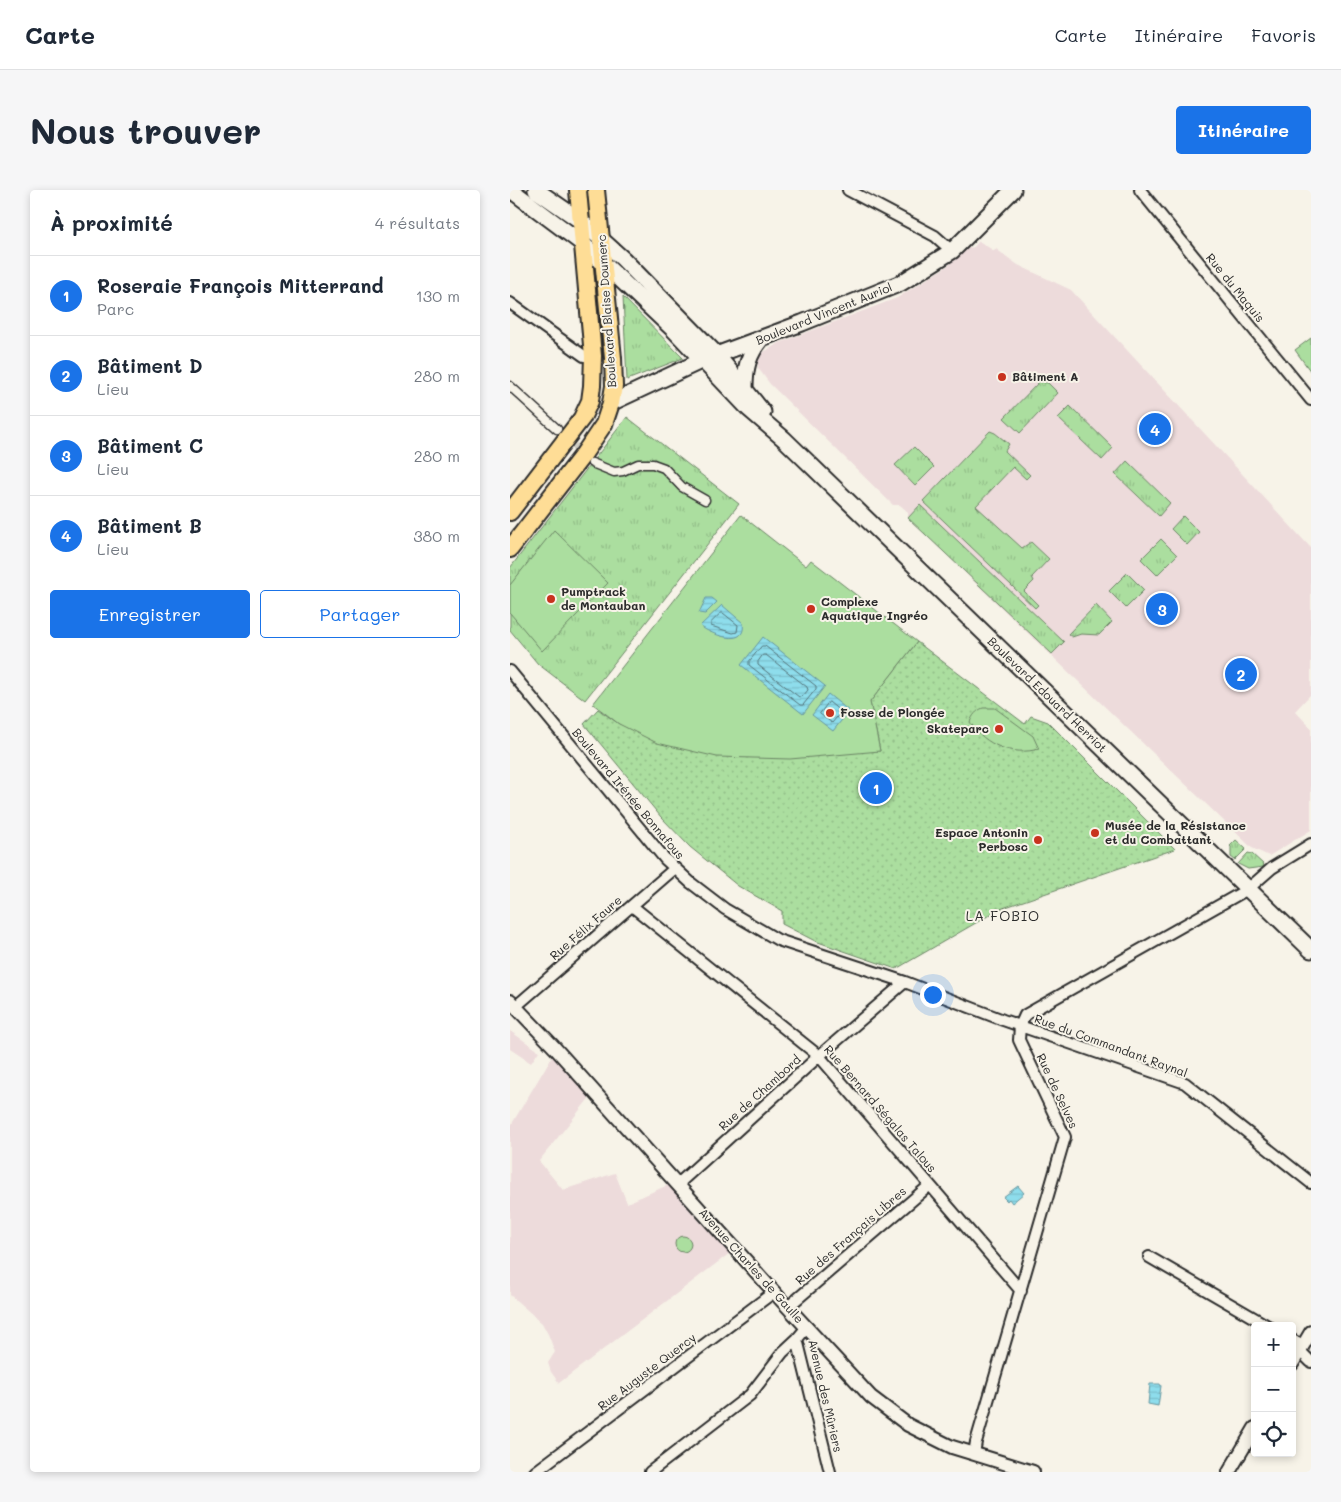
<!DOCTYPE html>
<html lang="fr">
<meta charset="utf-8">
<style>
:root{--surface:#fff;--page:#f6f6f7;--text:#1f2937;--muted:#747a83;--line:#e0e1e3;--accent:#1a73e8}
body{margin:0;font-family:Mali,sans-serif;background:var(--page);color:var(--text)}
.controls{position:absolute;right:15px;bottom:15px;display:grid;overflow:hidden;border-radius:5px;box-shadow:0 2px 8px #0003}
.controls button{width:45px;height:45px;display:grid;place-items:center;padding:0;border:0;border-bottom:1px solid var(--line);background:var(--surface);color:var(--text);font:25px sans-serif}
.you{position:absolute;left:422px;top:804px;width:18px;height:18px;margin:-12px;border:4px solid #fff;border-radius:50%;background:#1a73e8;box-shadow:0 0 0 8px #1a73e833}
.badge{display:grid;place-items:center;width:32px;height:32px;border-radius:50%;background:var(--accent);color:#fff;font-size:16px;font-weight:700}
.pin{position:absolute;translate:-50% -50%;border:2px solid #fff;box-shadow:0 1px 5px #0006}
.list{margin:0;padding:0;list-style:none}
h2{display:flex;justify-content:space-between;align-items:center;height:65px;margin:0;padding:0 20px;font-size:21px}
h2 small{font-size:16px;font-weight:400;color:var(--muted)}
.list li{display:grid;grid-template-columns:32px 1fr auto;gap:15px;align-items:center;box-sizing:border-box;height:80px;padding:0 20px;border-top:1px solid var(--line)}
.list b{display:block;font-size:19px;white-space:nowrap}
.list p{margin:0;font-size:16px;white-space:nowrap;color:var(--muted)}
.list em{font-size:16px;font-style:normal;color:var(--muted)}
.actions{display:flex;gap:10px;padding:15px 20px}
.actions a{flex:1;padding:11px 0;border:1px solid var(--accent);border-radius:5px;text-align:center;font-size:18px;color:var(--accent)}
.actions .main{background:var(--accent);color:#fff}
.icon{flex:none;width:28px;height:28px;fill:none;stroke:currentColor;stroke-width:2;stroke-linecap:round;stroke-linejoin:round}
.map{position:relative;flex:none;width:801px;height:1282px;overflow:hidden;border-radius:5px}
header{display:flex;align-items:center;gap:30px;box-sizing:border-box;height:70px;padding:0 25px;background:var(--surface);border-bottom:1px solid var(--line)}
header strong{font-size:24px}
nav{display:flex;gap:28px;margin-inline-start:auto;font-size:18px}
.intro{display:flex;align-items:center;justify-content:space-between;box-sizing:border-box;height:120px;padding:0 30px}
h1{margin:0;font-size:35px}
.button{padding:12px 22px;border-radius:5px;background:var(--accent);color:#fff;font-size:18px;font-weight:700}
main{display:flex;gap:30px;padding:0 30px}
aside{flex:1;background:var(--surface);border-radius:5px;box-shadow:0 2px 8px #0003}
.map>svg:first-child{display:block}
</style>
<header>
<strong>Carte</strong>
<nav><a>Carte</a><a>Itinéraire</a><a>Favoris</a></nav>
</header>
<div class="intro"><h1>Nous trouver</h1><a class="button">Itinéraire</a></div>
<main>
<aside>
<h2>À proximité<small>4 résultats</small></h2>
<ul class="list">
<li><span class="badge">1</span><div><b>Roseraie François Mitterrand</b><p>Parc</p></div><em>130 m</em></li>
<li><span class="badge">2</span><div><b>Bâtiment D</b><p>Lieu</p></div><em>280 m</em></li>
<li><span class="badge">3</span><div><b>Bâtiment C</b><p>Lieu</p></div><em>280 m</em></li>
<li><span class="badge">4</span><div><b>Bâtiment B</b><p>Lieu</p></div><em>380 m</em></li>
</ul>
<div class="actions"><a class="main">Enregistrer</a><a>Partager</a></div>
</aside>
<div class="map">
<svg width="801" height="1282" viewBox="0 0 801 1282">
<defs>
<pattern id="grass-tufts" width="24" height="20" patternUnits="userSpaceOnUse" patternTransform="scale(1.25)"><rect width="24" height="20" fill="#abde9f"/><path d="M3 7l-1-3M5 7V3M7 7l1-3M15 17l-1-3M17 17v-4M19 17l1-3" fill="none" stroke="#93bf89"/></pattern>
<pattern id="garden-dots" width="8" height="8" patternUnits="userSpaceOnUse" patternTransform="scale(1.25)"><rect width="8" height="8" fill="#abde9f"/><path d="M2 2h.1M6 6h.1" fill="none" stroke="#93bf89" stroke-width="1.8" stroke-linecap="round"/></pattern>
<pattern id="water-rules" width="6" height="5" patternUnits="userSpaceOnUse" patternTransform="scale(1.25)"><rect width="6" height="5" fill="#8eddec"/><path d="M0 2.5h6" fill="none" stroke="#7bbecb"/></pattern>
</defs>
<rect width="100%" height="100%" fill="#f7f3e8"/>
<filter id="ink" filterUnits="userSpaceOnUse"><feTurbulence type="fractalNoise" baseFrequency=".02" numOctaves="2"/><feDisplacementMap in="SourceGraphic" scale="10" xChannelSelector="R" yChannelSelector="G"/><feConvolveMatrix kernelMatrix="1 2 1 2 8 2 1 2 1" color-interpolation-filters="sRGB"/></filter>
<g filter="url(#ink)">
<path fill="#eddbdb" d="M469,51l15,10 2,-2 22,16 53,25 240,258v146l-16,17 16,17v102l-42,26 -17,-8 -344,-330v-6l-8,-7h-7l-123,-121 -12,-16 -1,-12 22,-13 118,-45 52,-33 15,-16 10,-2z
M0,841l29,20 -8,12 -21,-14z
M43,865l38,41 -52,65 24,29 52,-17 12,30 41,-18 62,68 -171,130 -8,-11 -3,-9 7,-11 -7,-18 -6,-11 -32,-28v-168z"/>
<path fill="url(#grass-tufts)" stroke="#6b8465" d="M113,107l60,61 -56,22z
M530,191l8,2 10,10 -38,40 -16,-15z
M560,216l43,42 -11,12 -44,-42z
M117,227l112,87 -154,196 -47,-36 -28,-34v-62z
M480,241l5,2 14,11 -4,7 25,24 -4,4 -13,-12 -37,39 46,42 9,-6 18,17 -17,18 2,4 -10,10 14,14 -3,3 -112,-107z
M404,257l20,20 -19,19 -20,-21z
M617,271l43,42 -11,13 -44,-42z
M410,315l144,137 -12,12 -144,-136z
M673,326l16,16 -12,13 -16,-16z
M651,349l16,16 -20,20 -16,-16z
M617,383l17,17 -18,18 -17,-17z
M586,415l16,17 -13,13 -18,-1 -9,3 -4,-3z
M726,650l10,9 -11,11 -4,-3v-10l-1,-1z
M738,663l4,1 12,11 -1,2 -15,2 -10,-5z
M165 1054a8 8 0 1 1 16 0a8 8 0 1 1-16 0Z"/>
<path fill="url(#garden-dots)" stroke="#6b8465" d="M407,452l108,82 6,-8 17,6 127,127 -175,60 -104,60 -81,-28 -33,-17v-13l-44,-25 -48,-39 -29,-30 -77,-93 14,-15 21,15 261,27 -10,-49z"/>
<path fill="#abde9f" stroke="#6b8465" d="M801,148v34l-16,-22z
M231,325l65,51 5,-6 106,82 -47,60 10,49 -90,8 -73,-2 -60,-14 -38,-19 -26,-20z
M44,340l54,53 -66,68 -32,-38v-28z
M473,518h12l38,28 6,13c-26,7 -54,-3 -69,-27 3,-7 6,-11 13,-14z"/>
<path fill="url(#water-rules)" stroke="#66969f" d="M196,408h6l5,4 -12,12 -6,-1z
M212,415l21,18c4,26 -33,11 -43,3z
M253,447l62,49 -22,28 -62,-49z
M318,504l21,17 -16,20 -21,-16z
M508,996l6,7 -12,10 -3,-4 -2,2 -4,-4z
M640,1194h10l1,2 -3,20 -10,-2z"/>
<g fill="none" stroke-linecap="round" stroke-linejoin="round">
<path stroke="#537278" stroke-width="1" d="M211,423h2l15,12 -1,7 -4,1 -22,-7v-3z
M252,456h3l51,40v3l-13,16h-3l-51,-40v-3z
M253,465h3l41,32 1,3 -5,6 -4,1 -41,-32v-3z
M319,512l12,10 -9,11 -12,-9z"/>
<path stroke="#cecbc2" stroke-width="8" stroke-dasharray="8 4" stroke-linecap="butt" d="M47,239l27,27"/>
<defs>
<path id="pedestrian" d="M0,196l47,43
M82,273l22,9 9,-1 15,-7h15l11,4 18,19 23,13"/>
<path id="minor" d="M338,0l87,46 17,15
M630,0l171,210
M0,113l74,53h9
M0,481l155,188 26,24 34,26 53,31 127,42 98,38 182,63 126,100
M122,716l187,150 202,235
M5,817l159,-138
M168,994l141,-128 86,-74
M639,1067l119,69
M279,1116l141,-121
M297,1137l-10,12 33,133
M782,1150l11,6
M790,1161l11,11
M464,1264l2,-12 89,-305 -46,-97 1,-14 5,-11 223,-126 24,-21 39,-24
M25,1282l239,-180
M140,1282l100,-77 33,-43 14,-13"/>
<path id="tertiary" d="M0,811l45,47 228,254 88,95 37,28 44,22 81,25
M782,1174l19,-32
M719,1282l26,-44"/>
<path id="secondary" d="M1,0l72,54 91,86 75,79 35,30 527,511
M26,0l45,31 42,38 94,96 46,57
M235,198c0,-20 3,-33 16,-49
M101,213l92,-43 99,-37 99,-40 51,-32 61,-61"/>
<path id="primary" d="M0,322l72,-94 8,-17 2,-15 1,-30 -15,-166
M0,359l73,-94 21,-31 7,-21 3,-17 -1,-28 -17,-168"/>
</defs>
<use href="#pedestrian" stroke="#2b2b2b" stroke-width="11"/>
<use href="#minor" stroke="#2b2b2b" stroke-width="14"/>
<use href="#tertiary" stroke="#2b2b2b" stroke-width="16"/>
<use href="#secondary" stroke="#2b2b2b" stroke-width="19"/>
<use href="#primary" stroke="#2b2b2b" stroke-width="20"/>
<use href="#pedestrian" stroke="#f7f3e8" stroke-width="8"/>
<use href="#minor" stroke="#f7f3e8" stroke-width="10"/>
<use href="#tertiary" stroke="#f7f3e8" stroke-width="12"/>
<use href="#secondary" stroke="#f7f3e8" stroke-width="15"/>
<use href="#primary" stroke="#fedd96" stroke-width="16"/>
</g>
</g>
<g fill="#c8321e" stroke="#f7f3e8" stroke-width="2">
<circle cx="492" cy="187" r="5"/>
<circle cx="41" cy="409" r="5"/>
<circle cx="301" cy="419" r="5"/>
<circle cx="320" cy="523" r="5"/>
<circle cx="489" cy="539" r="5"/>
<circle cx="585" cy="643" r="5"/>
<circle cx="528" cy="650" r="5"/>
</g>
<g text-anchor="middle" stroke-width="4" stroke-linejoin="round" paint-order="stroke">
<g font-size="12" fill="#2b2b2b" stroke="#f7f3e8">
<text transform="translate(725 98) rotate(51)" y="4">Rue du Maquis</text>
<text transform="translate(97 121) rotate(-94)" y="4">Boulevard Blaise Doumerc</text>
<text transform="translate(314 124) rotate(-22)" y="4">Boulevard Vincent Auriol</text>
<text transform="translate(537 505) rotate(44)" y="4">Boulevard Edouard Herriot</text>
<text transform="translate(118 604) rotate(50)" y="4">Boulevard Irénée Bonnafous</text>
<text transform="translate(76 738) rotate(-41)" y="4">Rue Félix Faure</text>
<text transform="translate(601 856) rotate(20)" y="4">Rue du Commandant Raynal</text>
<text transform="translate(547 901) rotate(65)" y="4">Rue de Selves</text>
<text transform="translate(250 903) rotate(-42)" y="4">Rue de Chambord</text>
<text transform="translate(370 919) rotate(49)" y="4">Rue Bernard Ségalas Talous</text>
<text transform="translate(341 1046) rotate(-41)" y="4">Rue des Français Libres</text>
<text transform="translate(241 1076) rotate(48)" y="4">Avenue Charles de Gaulle</text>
<text transform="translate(137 1182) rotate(-37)" y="4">Rue Auguste Quercy</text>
<text transform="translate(315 1206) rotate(77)" y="4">Avenue des Mûriers</text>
</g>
<g font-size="12" font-weight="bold" fill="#2b2b2b" stroke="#f7f3e8" text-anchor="start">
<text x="502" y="191">Bâtiment A</text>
<text x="51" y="406">Pumptrack<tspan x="51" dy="14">de Montauban</tspan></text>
<text x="311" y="416">Complexe<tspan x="311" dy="14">Aquatique Ingréo</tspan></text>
<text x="330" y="527">Fosse de Plongée</text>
<text x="479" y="543" text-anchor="end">Skateparc</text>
<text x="595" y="640">Musée de la Résistance<tspan x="595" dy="14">et du Combattant</tspan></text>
<text x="518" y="647" text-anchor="end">Espace Antonin<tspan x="518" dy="14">Perbosc</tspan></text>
</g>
<g font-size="14" letter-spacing="1" fill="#2b2b2b" stroke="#f7f3e8">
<text x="493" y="731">LA FOBIO</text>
</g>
</g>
</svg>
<div class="controls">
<button>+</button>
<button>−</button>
<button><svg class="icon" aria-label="locate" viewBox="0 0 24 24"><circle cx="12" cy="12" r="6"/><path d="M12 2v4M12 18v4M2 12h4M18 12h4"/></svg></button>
</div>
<div class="you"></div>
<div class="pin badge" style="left:366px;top:598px">1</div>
<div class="pin badge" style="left:731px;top:484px">2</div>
<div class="pin badge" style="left:652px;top:419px">3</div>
<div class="pin badge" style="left:645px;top:239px">4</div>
</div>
</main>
